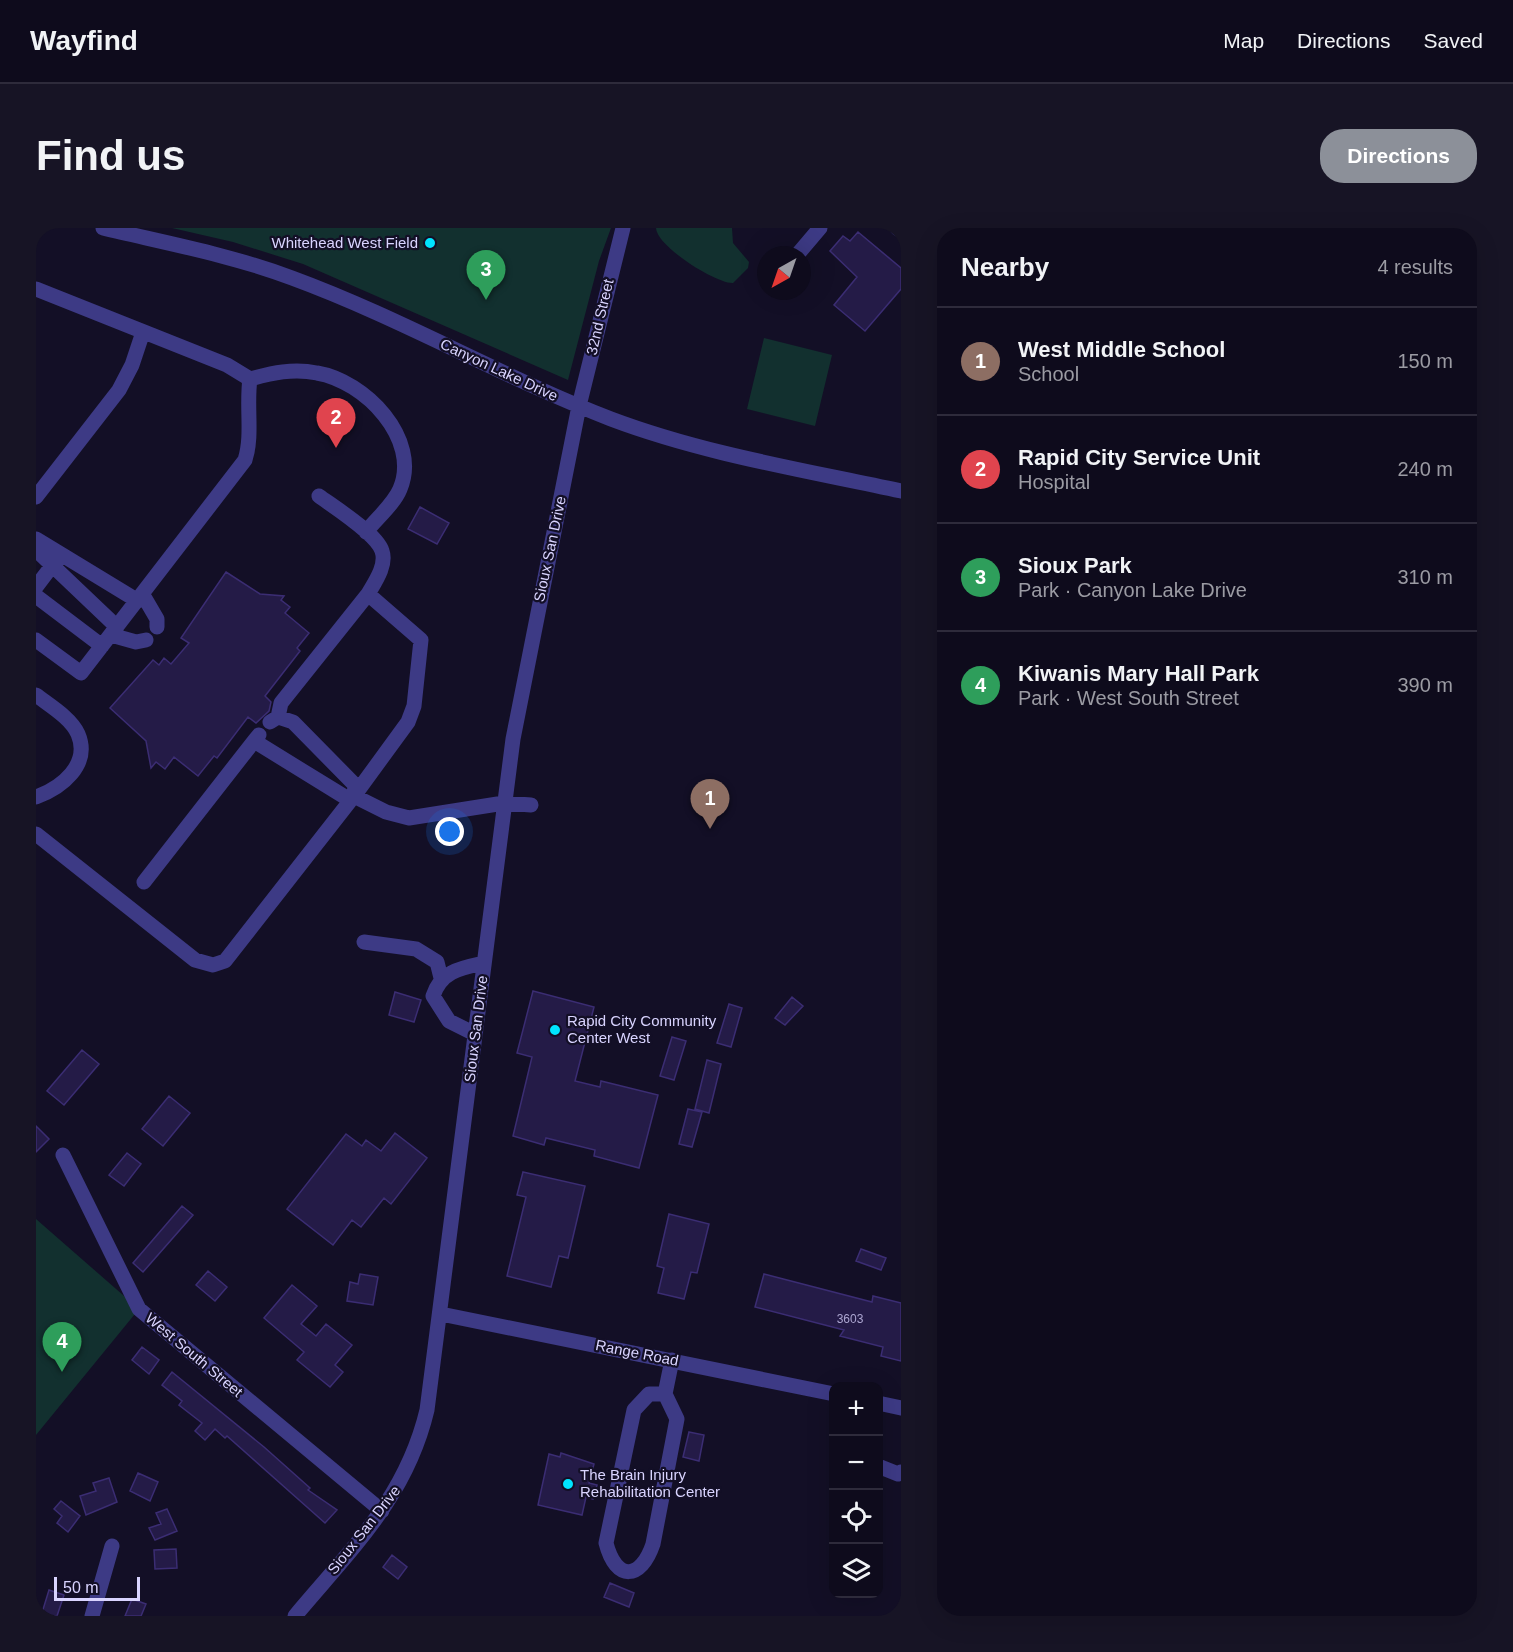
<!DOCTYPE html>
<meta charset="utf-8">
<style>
:root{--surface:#0e0b1c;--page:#171425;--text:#f1f3f6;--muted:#9b9ba3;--line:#2e2b3b;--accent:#8c9099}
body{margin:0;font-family:Helvetica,sans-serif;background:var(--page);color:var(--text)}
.controls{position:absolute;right:18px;bottom:18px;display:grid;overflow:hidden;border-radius:12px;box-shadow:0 6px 24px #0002}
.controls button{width:54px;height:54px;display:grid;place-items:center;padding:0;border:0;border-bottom:2px solid var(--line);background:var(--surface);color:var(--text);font:30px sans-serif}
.compass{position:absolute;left:721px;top:18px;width:54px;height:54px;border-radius:50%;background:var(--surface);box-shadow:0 6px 24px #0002;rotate:220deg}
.scale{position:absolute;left:18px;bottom:15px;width:86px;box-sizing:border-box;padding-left:6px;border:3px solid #d9d4ff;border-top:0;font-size:16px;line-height:21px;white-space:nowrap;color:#d9d4ff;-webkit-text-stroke:4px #130f26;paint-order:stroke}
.you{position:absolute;left:414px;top:604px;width:21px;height:21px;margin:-15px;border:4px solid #fff;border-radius:50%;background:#1a73e8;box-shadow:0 0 0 9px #1a73e833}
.badge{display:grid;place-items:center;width:39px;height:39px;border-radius:50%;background:var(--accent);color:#fff;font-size:20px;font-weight:700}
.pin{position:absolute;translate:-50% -50px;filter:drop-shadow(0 2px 3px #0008)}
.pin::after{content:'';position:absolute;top:32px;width:21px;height:18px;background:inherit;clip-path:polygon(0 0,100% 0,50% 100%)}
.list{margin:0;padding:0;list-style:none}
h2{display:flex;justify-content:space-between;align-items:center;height:78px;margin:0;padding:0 24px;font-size:26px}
h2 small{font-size:20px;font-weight:400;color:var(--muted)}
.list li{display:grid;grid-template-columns:39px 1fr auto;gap:18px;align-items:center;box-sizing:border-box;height:108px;padding:0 24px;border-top:2px solid var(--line)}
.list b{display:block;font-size:22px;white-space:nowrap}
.list p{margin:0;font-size:20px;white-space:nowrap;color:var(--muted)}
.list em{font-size:20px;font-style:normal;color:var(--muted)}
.icon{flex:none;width:33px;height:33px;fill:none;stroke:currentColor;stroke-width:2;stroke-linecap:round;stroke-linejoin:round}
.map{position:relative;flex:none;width:865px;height:1388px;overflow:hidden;border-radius:24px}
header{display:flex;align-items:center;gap:36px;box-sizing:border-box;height:84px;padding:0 30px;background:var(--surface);border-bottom:2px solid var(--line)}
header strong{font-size:28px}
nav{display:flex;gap:33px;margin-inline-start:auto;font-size:21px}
.intro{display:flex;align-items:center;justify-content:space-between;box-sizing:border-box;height:144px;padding:0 36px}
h1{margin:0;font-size:42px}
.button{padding:15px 27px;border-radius:24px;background:var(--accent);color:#fff;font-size:21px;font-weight:700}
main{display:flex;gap:36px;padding:0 36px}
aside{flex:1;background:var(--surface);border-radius:24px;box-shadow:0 6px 24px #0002}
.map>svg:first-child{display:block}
</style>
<header>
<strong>Wayfind</strong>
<nav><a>Map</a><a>Directions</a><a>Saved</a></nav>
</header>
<div class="intro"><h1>Find us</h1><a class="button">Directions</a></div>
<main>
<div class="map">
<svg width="865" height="1388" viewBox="0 0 865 1388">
<rect width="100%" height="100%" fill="#130f26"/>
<path fill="#12302f" d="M136,0h439l-12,33 -31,119 -265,-116 -70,-22z
M620,0h76l1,15 16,19 -1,6 -15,15c-16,1 -76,-36 -77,-55z
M728,110l68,17 -17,71 -68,-17z
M0,991l103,90 -103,126z"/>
<path fill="#241b47" stroke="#3b2d73" stroke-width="1.5" d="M822,4l43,36v21l-36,42 -31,-26 23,-28 -27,-26 13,-15 7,5z
M384,279l29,16 -12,21 -29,-15z
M190,344l34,22 24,2 -3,4 9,7 -5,6 24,20 -12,15 3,3 -35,45 6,6 -2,9 -13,12 -8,-6 -31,41 -3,-2 -16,20 -24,-19 -9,12 -9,-7 -5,6 -5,-27 -36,-33 43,-48 6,5 5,-7 7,6 18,-21 -8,-5z
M497,763l61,16 -19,74 25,6 1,-6 57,14 -19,73 -45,-12 1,-6 -49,-12 -2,7 -31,-9 19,-79 -15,-4z
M359,764l26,8 -7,22 -25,-7z
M756,769l11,9 -18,19 -10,-7z
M693,776l13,4 -11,39 -14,-4z
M636,809l14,4 -12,39 -14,-4z
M46,822l17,14 -35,41 -17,-14z
M671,832l14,4 -12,49 -14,-4z
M133,868l21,17 -27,33 -21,-17z
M652,881l14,3 -10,35 -13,-3z
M0,898l13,13 -13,13z
M359,905l32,25 -36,46 -7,-6 -23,29 -9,-7 -19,25 -46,-36 59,-75 16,12 4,-6 15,11z
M91,925l14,11 -17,22 -15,-11z
M487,944l62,14 -17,72 -9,-2 -8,31 -44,-11 19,-79 -9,-2z
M146,978l11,9 -50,57 -10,-9z
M633,986l40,10 -12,49 -6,-1 -7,27 -26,-6 6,-25 -7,-2z
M825,1021l25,9 -5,12 -25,-9z
M172,1043l19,16 -12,14 -19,-16z
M324,1046l18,3 -5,28 -26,-4 3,-19 8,2z
M728,1046l108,28 1,-6 28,7v58l-20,-5 2,-9 -43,-11 4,-6 -89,-23z
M256,1057l25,21 -16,18 15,12 10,-12 26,21 -17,20 8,7 -13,15 -33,-27 7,-8 -40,-34z
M106,1119l17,13 -10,14 -17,-14z
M136,1144l92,75 46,41 -2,2 29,20 -12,13 -98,-87 -2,2 -10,-9 -10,11 -10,-9 7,-8 -23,-18 3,-4 -20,-16z
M653,1204l15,3 -5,26 -16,-4z
M525,1225l33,11 -5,19 8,2 -4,14 -7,-2 -4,18 -44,-10 11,-51 11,3z
M102,1245l20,9 -8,19 -20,-10z
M73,1250l8,24 -31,13 -6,-19 16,-5 -3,-8z
M25,1273l19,15 -12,16 -11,-9 5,-7 -8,-7z
M131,1281l10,22 -22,9 -6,-12 12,-4 -5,-11z
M140,1321l1,19 -22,1 -1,-19z
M356,1327l15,12 -9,12 -15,-12z
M574,1355l24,10 -5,14 -25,-10z
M13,1362l15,5 -7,21h-16z
M96,1371l14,5 -5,12h-16z"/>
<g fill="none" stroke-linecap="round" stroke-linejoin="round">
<path stroke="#3d3a85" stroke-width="15" d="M67,0c63,15 128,27 189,50 109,40 210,99 319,141 93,35 193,51 290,72
M861,0l4,3
M761,27l23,-27
M0,61l191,76 23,14c22,-6 43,-11 67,-6 48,8 104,66 83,116 -6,15 -24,30 -34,43
M283,268c15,11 58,38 63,55 5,14 -7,31 -14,43l53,46 -7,66 -6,16 -54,74
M0,269l83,-107 13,-25 11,-33
M0,311l102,62
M0,322l81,77
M0,359l22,-29
M107,367l14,24v8
M0,368l66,50
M75,407l25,7 10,-2
M0,412l45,33 164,-213c8,-24 1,-55 5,-81
M0,467c13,10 35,23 42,39 13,31 -17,54 -42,63
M242,489l3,-14 87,-109
M223,507l-5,6 91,56 9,-1 1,-11 -62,-63 -15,-5 -8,5
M0,606l159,126 18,5 12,-4 129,-165 32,16 23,6 95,-15 27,2
M108,654l110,-141
M328,714l52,7 21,13 4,16
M439,806l-26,-13 -16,-25c8,-25 28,-28 51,-33
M27,927l76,154 243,202
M405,1086l393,80
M629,1166h-16l-15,16 -28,133c10,39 35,37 47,1l24,-125 -12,-25 7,-34
M842,1175l23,5
M842,1238l20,8 3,-2
M56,1388l20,-70
M259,1388c56,-67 111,-118 132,-206l86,-671 66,-333 44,-178"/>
</g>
<g fill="#00e5ff" stroke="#130f26" stroke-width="2">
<circle cx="394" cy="15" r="6"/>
<circle cx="519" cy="802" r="6"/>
<circle cx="532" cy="1256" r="6"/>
</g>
<g text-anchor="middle" stroke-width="4.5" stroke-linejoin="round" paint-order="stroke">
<g font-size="12" fill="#aca6d1">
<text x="814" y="1095">3603</text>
</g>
<g font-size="15" fill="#d9d4ff" stroke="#130f26" text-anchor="start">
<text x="382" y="20" text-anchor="end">Whitehead West Field</text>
<text x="531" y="798">Rapid City Community<tspan x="531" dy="17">Center West</tspan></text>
<text x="544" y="1252">The Brain Injury<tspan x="544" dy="17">Rehabilitation Center</tspan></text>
</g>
<g font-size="15" fill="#d9d4ff" stroke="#130f26">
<text transform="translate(564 89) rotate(-77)" y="5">32nd Street</text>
<text transform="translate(463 142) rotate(25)" y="5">Canyon Lake Drive</text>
<text transform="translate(514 321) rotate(-78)" y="5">Sioux San Drive</text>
<text transform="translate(440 801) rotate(-83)" y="5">Sioux San Drive</text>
<text transform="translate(601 1125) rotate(11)" y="5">Range Road</text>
<text transform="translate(158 1127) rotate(40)" y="5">West South Street</text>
<text transform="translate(328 1302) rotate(-52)" y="5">Sioux San Drive</text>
</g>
</g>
</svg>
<div class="controls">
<button>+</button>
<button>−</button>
<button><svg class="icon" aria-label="locate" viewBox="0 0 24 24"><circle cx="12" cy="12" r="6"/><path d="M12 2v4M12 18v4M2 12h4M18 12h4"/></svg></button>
<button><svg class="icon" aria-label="layers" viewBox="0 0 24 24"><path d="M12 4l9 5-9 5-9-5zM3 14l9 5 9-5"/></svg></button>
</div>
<svg class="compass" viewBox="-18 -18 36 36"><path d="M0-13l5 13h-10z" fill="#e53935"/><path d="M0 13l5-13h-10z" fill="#9b9ba3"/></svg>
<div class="scale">50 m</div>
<div class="you"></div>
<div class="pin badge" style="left:674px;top:601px;background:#8d6e63">1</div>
<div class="pin badge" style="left:300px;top:220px;background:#e0444e">2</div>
<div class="pin badge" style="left:450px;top:72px;background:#2e9e5b">3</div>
<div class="pin badge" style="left:26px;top:1144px;background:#2e9e5b">4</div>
</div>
<aside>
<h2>Nearby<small>4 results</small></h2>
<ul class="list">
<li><span class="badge" style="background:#8d6e63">1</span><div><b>West Middle School</b><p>School</p></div><em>150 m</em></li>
<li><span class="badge" style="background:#e0444e">2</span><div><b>Rapid City Service Unit</b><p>Hospital</p></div><em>240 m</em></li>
<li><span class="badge" style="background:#2e9e5b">3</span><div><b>Sioux Park</b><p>Park · Canyon Lake Drive</p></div><em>310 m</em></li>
<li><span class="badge" style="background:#2e9e5b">4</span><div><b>Kiwanis Mary Hall Park</b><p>Park · West South Street</p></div><em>390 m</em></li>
</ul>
</aside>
</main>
